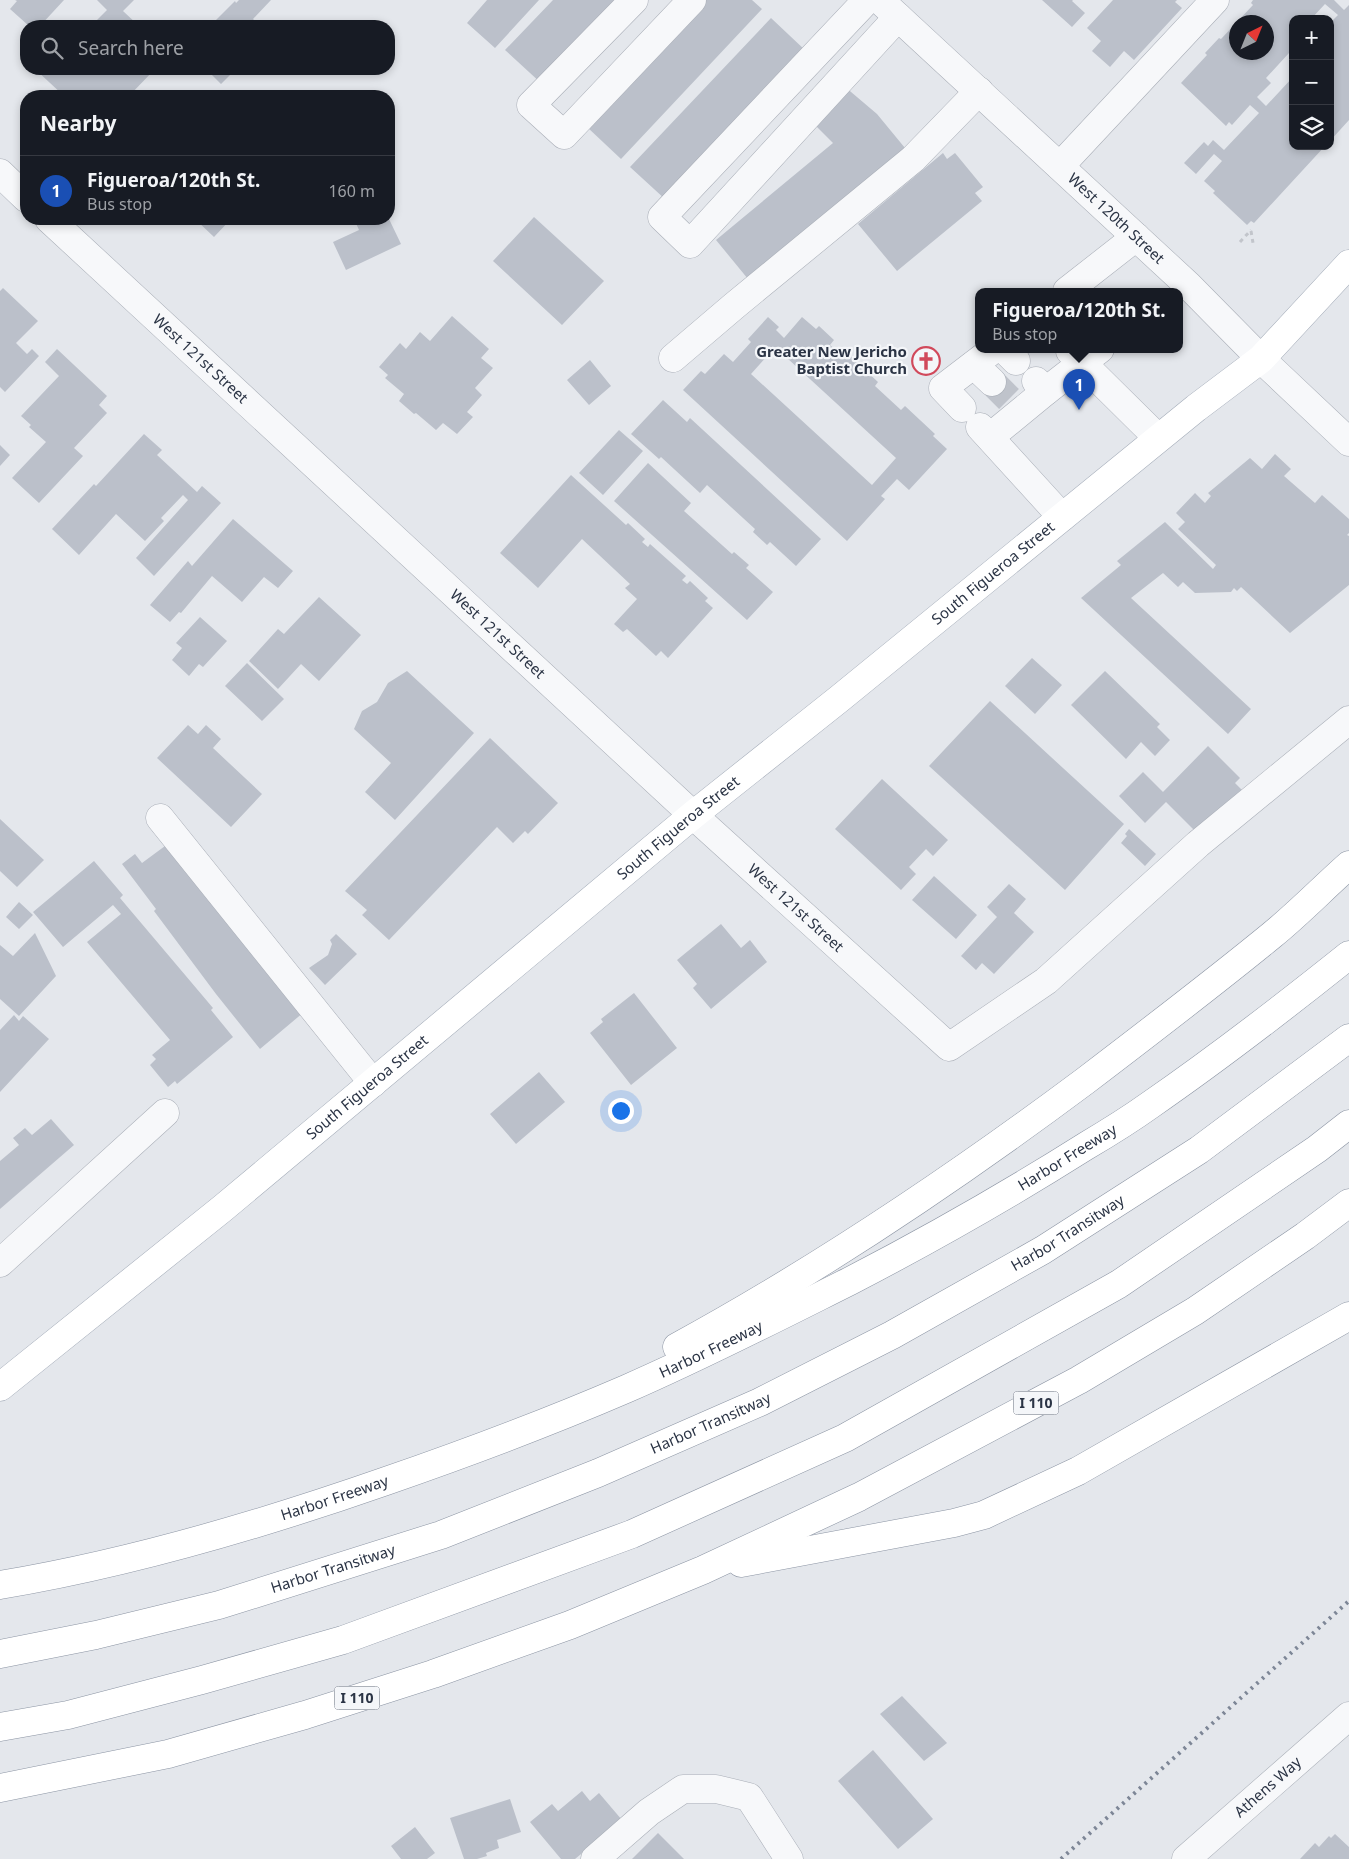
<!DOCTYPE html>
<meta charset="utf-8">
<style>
:root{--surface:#171b24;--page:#20242c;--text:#f1f3f6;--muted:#9ea1a6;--line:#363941;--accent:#d1495b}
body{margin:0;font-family:"Noto Sans",sans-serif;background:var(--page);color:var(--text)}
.controls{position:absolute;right:15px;top:15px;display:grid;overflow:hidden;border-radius:10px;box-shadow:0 2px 8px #0003}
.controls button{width:45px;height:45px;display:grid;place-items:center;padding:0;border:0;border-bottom:1px solid var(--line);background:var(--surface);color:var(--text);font:25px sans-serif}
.compass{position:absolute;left:1229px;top:15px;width:45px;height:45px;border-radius:50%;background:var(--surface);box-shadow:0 2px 8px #0003;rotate:43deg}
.you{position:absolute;left:620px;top:1110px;width:18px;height:18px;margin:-12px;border:4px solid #fff;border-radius:50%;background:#1a73e8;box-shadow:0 0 0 8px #1a73e833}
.badge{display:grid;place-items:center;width:32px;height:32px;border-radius:50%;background:var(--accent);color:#fff;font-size:16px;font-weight:700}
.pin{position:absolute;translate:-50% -41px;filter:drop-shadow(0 1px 2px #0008)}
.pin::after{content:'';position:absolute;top:26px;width:18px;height:15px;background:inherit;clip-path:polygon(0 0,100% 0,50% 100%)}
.popup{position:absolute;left:975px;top:288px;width:208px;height:65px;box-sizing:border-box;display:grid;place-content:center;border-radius:10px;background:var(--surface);filter:drop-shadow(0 1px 4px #0005);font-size:16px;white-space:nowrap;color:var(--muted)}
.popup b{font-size:19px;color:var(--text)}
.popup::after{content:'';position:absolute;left:50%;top:100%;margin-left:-10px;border:10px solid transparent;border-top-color:var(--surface)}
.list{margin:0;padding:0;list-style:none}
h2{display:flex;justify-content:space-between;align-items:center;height:65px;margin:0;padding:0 20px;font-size:21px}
h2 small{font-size:16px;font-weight:400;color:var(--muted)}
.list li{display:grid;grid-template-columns:32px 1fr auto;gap:15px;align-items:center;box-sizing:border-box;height:70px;padding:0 20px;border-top:1px solid var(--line)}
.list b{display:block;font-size:19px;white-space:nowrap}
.list p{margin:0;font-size:16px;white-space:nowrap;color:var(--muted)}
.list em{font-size:16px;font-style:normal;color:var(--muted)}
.icon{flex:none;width:28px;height:28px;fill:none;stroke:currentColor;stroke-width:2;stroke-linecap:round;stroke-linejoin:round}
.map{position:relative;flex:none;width:1349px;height:1859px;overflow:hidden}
.search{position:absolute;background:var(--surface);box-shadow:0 2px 8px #0003;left:20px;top:20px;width:375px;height:55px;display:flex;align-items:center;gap:12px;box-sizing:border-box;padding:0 18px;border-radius:20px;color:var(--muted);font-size:19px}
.panel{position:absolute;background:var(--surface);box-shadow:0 2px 8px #0003;left:20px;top:90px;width:375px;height:135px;border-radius:20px}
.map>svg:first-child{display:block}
</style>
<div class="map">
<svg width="1349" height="1859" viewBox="0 0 1349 1859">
<rect width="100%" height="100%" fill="#e4e7ec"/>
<path fill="#bbc0ca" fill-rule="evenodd" d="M15,0h49l-24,26h-11l-19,-17 7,-8z
M97,0h37l-11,11 16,15h-48l16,-16z
M239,0h32l-18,19 7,7h-50l25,-25 1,2z
M487,0h52l-44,48 -28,-25z
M553,0h68l-79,84 -37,-34z
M706,0h46l10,9 -141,150 -34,-32z
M1042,0h31l-1,1 13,12 -13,14z
M1113,0h64l-2,2 7,6 -48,52 -10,-9 -14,16 -18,-16 9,-10 -14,-13z
M1253,0h81l10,10 5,-5v115l-19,21v-118l8,-8 -13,-11 -14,15h-18v20l-3,3 3,3v12l-4,-4 -23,25 5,5 -14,14 9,9 27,-29v69h32l-71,77 -3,-2 -4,4 -34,-32 2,-2 -11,-10 18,-20 -8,-7 -18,20 -12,-11 20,-21 4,4 5,-6 11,10 35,-37 -9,-8 -18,20 -3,-3 -3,4 -45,-43 26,-28 -2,-2 14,-15 2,1 15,-16v29h30v-30h-29l16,-17 -2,-2z
M771,18l35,33 -140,149 -36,-33z
M35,69h120l-26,27h-65z
M206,69h30l-15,15z
M844,86l33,28 28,34 -157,131 -32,-39 117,-97 -22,-22z
M943,153l4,6 8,-6 28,34 -8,6 7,8 -85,70 -39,-47z
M534,217l70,64 -42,44 -69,-64z
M195,219h36l-17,18z
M354,219h25l1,1 9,-1 12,25 -55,26 -13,-28 26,-12z
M3,288l35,33 -22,22 11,11 5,-5 7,7 -34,36 -5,-5v-96z
M452,316l37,33 -8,9 12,10 -18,20 7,7 -15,17 6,5 -16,17 -14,-11 -7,7 -20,-17 -2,1 -15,-13 5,-7 -19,-16 3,-3 -9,-8 21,-24 6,6 14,-17 10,9z
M768,317l11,10 -3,3 8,8 18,-21 14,12 3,-3 15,14 -4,5 14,13 4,-4 30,28 -3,4 26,24 4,-4 30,28 -2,2 14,13 -38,41 -12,-11 -16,17 4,3 -38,42 -164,-151 18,-19 4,3 19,-20 9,8 18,-20 -3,-3zM775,347l121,111 -24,27 -121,-111z
M57,349l50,47 -8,9 8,8 -33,35 9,8 -44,47 -27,-25 34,-36 -17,-15 2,-2 -10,-9 38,-40 -14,-14z
M590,360l21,26 -22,19 -22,-25z
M663,400l24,22 3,-4 131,121 -25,27 -26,-24 -3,3 -14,-13 2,-3 -48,-44 -7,8 -39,-36 -2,2 -28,-25z
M619,430l24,21 -40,44 -24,-22z
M144,434l18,16 -5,5 40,37 5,-6 19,17 -67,73 -18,-18 52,-58 -5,-5 -22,23 3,3 -19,20 -29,-27 -37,41 -27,-26 42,-45 2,2z
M0,445l10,10 -10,11z
M1275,454l16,15 -7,7 31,27 7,-8 27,24v14l-2,2 2,1v49l-59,48 -49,-46 -4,4 -3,-3 -3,4 -36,1 -12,-11 -5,5 -15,-14 -32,25 120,111 -23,25 -147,-136 40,-33 -4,-4 48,-39 48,47 3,-4 -38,-36 7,-7 -9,-9 19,-20 10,10 6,-7 -3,-3 42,-35 12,11z
M648,463l43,40 -7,8 48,43 2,-2 15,13 -3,3 27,24 -26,28 -133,-119z
M571,475l55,50 2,-2 17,16 -3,3 6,5 2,-3 36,32 -4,4 5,4 3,-3 18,17 -3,3 8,7 -45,50 -7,-7 -5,5 -29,-27 -4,3 -9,-8 23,-25 -12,-11 5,-4 -48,-45 -44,49 -38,-35z
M233,519l60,52 -15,17 -14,-11 -22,25 -30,-26 -31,37 -2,-1 -9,10 -20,-17 38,-44 4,5z
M319,597l42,38 -42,46 -18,-17 -23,25 -29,-28 29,-32 6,5z
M200,617l27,24 -24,26 -4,-3 -10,12 -17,-16 10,-12 -6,-5z
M1032,658l30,27 -27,29 -30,-28z
M247,663l37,36 -22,22 -37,-35z
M407,671l67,62 -79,87 -30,-28 26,-29 -37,-34 8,-18 15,-9 11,-19z
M1105,671l55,53 -3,3 13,13 -15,16 -14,-14 -15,17 -55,-54z
M990,701l134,123 -59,66 -136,-124z
M188,725l10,9 8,-9 15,14 -8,9 49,46 -31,33 -74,-69z
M490,738l68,65 -30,31 -3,-3 -12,12 -16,-16 -108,113 -27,-25 5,-5 -22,-19z
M1208,746l32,32 -5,5 12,12 -47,41 -34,-34 -21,21 -26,-27 24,-24 20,20z
M882,779l66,61 -15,16 -7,-7 -17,18 7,7 -15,16 -66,-61z
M0,819l44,41 -27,27 -17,-16z
M1129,829l27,25 -11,12 -24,-23 6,-7 -2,-2z
M165,846l139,166 -44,37 -44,-55 -62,-83 2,-2 -34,-45 13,-10 7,9z
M94,861l29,34 -3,3 93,110 -2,2 22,27 -56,47 -2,-3 -7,6 -18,-22 6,-6 -4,-4 18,-15 -83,-98 34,-28 -8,-9 -50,42 -30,-35z
M934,876l43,39 -21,24 -44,-39z
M1009,884l17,15 -12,14 20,19 -40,42 -12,-11 -6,7 -15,-14 36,-39 -10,-10z
M19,902l14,13 -14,14 -13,-12z
M721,924l20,24 9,-8 17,22 -56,47 -18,-21 4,-4 -20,-24z
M35,933l21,43 -37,40 -19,-17v-54l13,11z
M336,934l21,20 -32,31 -16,-17 19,-13 4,-11 -2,-4z
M634,993l43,55 -46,37 -41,-52 13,-11 -2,-3z
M14,1015l5,6 4,-5 26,23 -49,53v-62z
M539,1072l26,30 -49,42 -26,-30z
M51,1119l23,26 -74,64v-48l19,-16 -6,-7 12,-10 7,7z
M902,1696l45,47 -23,18 -44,-47z
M873,1750l60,69 -35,30 -60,-68z
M582,1791l8,10 9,-8 23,27 -47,39h-14l-31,-37 22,-18 6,7z
M510,1799l11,33 -24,8 2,8 -13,5 1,3 -10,3h-13l-14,-41z
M415,1827l20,26 -8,6h-26l-10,-13z
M658,1833l26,26h-52z
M1335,1834l14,13v12h-49l15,-16 4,4 10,-11 2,2z"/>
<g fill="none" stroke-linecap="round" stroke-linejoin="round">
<path stroke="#bfc3cb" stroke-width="28" stroke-dasharray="28 14" stroke-linecap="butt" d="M992,382l17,17"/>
<defs>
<g id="minor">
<path d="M634,0l-103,105 33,30 128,-135"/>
<path d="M867,0l-205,217 28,27 208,-227"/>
<path id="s1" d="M884,4l305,282 72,73 88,83"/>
<path d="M1060,166l155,-166"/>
<path d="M0,173l26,25"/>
<path id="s2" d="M49,219l644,596 256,232 97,-66 152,-137 151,-124"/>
<path d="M1067,291l69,-54"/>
<path d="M1004,349l12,12"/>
<path d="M1070,351l88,87"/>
<path d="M673,358l61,-52 179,-147 66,-68"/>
<path d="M974,365l18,17"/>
<path d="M1036,381l10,10 54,-42"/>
<path d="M962,408l-19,-20 51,-39"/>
<path d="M980,427l82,90"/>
<path d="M990,437l56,-46"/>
<path d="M160,818l213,265"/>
<path d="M0,1263l165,-150"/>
<path d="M595,1859l54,-47 34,-23h33l33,8 40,62"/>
<path id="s3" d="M1186,1859l163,-143"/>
</g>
<g id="major">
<path id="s4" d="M0,1387l223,-179 470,-393 146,-116 357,-291 65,-49 88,-95"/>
</g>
<g id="highway">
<path d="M677,1347c143,-78 278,-169 408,-266 63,-48 126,-96 187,-146 27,-22 51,-47 77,-70"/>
<path d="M741,1563l213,-40 30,-8 94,-44 271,-155"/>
<path id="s5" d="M0,1585c132,-22 260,-60 386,-104 81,-28 161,-58 240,-92 76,-33 150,-71 224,-108 81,-42 160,-87 236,-135 22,-13 43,-26 64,-41 68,-47 134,-98 199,-150"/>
<path id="s6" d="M0,1654l96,-19 123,-30 222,-70 157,-62 162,-71 132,-67 151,-85 156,-100 150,-112"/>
<path d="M0,1727l68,-12 134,-35 141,-40 289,-106 213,-96 274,-154 198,-135 32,-25"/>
<path d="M0,1788l168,-34 137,-39 128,-41 137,-49 133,-55 156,-73 220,-117 116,-69 110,-75 44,-33"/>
</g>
</defs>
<use href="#minor" stroke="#a9aeb7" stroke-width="29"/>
<use href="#major" stroke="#a3abb8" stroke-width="29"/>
<use href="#highway" stroke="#8b94a3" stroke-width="29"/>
<path stroke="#c2c5cb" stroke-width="3" stroke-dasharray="4 4" stroke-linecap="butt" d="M1251,231l2,12
M1240,242l11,-12"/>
<use href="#minor" stroke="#f7f8fa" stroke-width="28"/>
<use href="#major" stroke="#fff" stroke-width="28"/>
<use href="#highway" stroke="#fff" stroke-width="28"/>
<path stroke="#7d8696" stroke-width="4" stroke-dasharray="2.5 5" stroke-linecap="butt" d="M1061,1859l288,-258"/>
</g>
<defs>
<symbol id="church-ring" viewBox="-11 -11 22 22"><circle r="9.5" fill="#f4f6f9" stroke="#d1495b" stroke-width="1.5"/><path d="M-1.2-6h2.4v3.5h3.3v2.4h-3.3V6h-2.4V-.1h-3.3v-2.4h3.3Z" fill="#d1495b"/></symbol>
</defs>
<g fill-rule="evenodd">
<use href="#church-ring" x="910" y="345" width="32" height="32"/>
</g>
<g text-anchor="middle" stroke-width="4.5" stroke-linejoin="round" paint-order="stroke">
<g fill="#f4f6f9" stroke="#676e7b" stroke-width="1">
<rect x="1013.5" y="1391.5" width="45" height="23" rx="4"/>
<rect x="334.5" y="1686.5" width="45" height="23" rx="4"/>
</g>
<g font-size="14" font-weight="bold" fill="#2b3445">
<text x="1036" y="1408">I 110</text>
<text x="357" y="1703">I 110</text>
</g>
<g font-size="15" fill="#2b3445" stroke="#f4f6f9">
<text dy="5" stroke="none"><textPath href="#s1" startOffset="316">West 120th Street</textPath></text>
<text dy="5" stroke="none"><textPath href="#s2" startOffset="206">West 121st Street</textPath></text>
<text dy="5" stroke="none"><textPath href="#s4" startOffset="1284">South Figueroa Street</textPath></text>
<text dy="5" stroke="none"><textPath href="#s2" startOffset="611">West 121st Street</textPath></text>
<text dy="5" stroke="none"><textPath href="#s4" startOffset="879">South Figueroa Street</textPath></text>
<text dy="5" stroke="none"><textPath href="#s2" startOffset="1016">West 121st Street</textPath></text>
<text dy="5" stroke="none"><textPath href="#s4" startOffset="474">South Figueroa Street</textPath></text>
<text dy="5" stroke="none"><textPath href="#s5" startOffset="1156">Harbor Freeway</textPath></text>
<text dy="5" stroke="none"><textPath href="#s6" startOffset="1154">Harbor Transitway</textPath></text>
<text dy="5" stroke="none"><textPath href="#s5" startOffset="751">Harbor Freeway</textPath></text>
<text dy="5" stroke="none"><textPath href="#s6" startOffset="749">Harbor Transitway</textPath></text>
<text dy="5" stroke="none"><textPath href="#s5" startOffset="346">Harbor Freeway</textPath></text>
<text dy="5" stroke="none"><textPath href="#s6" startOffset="344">Harbor Transitway</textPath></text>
<text dy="5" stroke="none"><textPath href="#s3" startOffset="109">Athens Way</textPath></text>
</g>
<g font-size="15" font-weight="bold" fill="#2b3445" stroke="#f4f6f9" text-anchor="end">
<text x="907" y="357">Greater New Jericho<tspan x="907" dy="17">Baptist Church</tspan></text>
</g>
</g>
</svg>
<div class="controls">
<button>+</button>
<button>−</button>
<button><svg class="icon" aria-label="layers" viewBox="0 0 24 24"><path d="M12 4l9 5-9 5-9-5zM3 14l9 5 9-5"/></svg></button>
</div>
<svg class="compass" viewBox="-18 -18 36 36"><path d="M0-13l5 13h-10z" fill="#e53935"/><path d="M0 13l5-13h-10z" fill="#9ea1a6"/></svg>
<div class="you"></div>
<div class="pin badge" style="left:1079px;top:410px;background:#1a4fb4">1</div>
<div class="popup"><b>Figueroa/120th St.</b>Bus stop</div>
<div class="search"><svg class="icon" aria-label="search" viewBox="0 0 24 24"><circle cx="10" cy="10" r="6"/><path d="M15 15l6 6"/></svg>Search here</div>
<section class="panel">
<h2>Nearby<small></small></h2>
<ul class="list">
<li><span class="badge" style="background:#1a4fb4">1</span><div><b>Figueroa/120th St.</b><p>Bus stop</p></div><em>160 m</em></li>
</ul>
</section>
</div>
